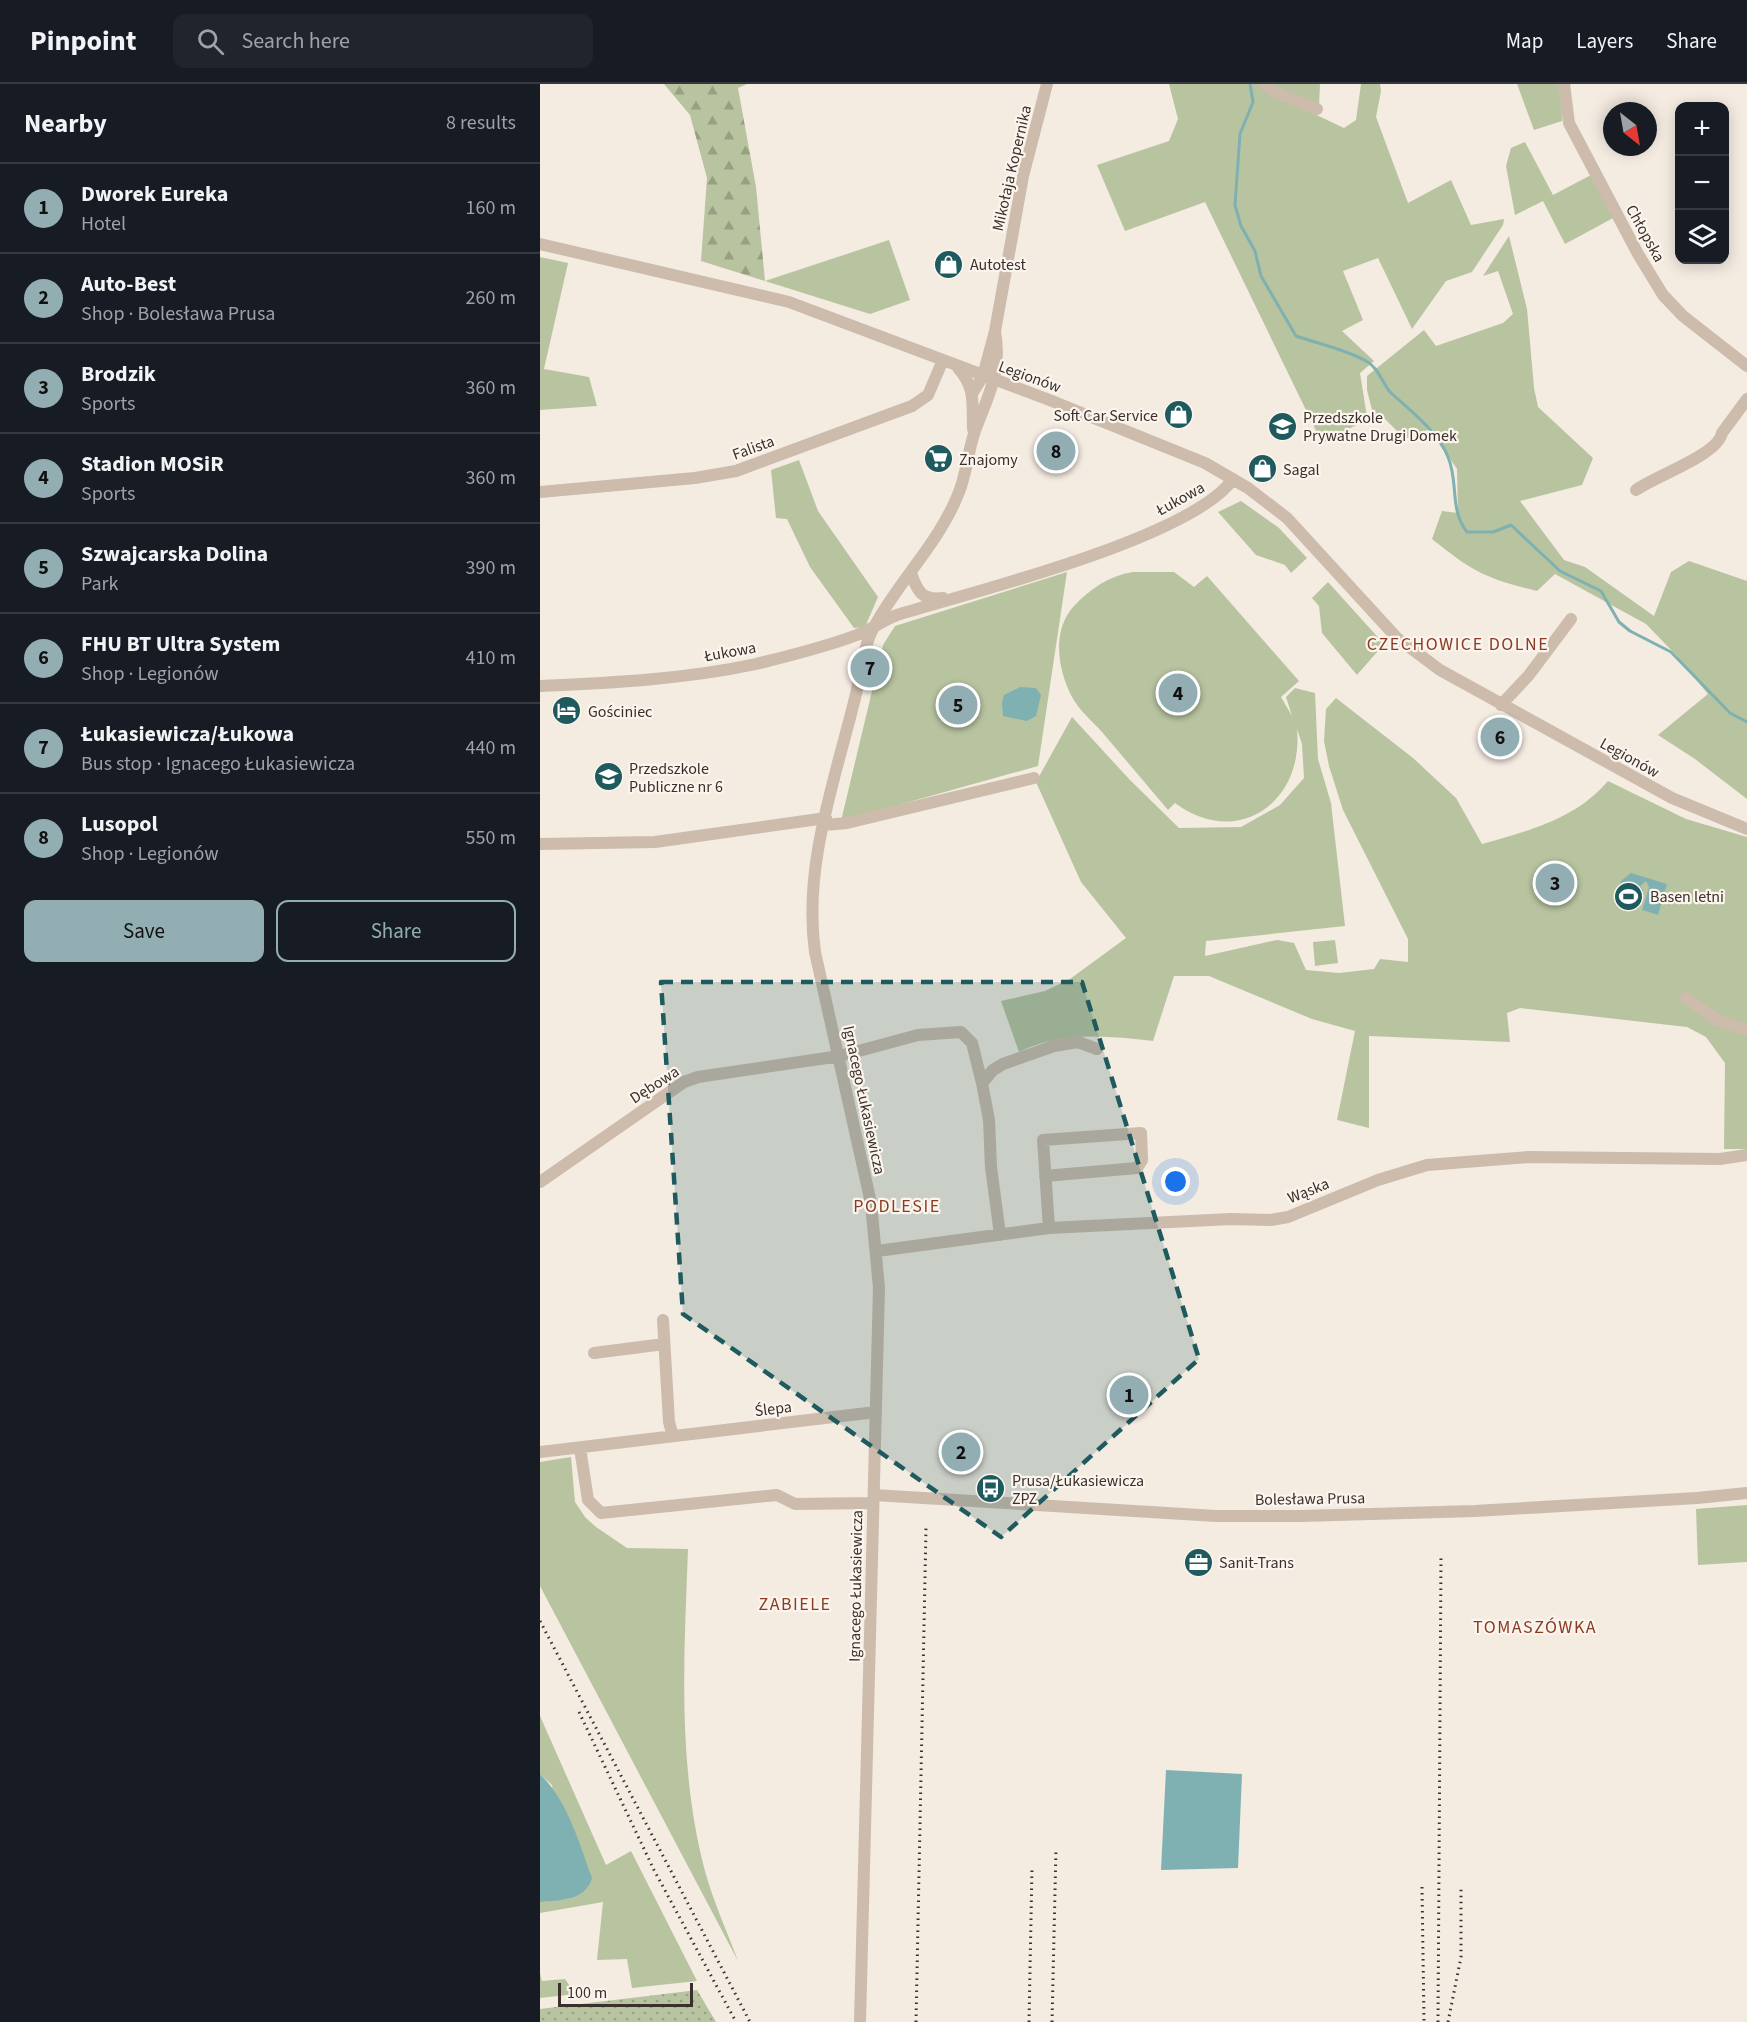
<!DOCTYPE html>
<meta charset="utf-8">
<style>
:root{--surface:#171b24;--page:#20242c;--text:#f1f3f6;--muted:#9ea1a6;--line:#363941;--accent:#92aeb2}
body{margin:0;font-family:"Source Sans 3",sans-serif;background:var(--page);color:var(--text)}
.controls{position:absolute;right:18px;top:18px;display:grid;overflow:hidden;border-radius:12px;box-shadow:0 3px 15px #0003}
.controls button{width:54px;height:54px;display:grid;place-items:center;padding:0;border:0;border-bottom:2px solid var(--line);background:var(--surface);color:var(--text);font:30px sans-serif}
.compass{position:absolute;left:1063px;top:18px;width:54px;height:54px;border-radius:50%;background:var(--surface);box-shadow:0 3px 15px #0003;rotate:149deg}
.scale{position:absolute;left:18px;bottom:15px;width:135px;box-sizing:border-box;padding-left:6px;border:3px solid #3b302b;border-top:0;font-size:16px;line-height:21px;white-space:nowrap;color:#3b302b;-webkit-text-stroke:4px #fbf5ee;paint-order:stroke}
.you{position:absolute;left:636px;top:1098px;width:21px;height:21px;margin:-15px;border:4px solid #fff;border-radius:50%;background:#1a73e8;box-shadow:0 0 0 9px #1a73e833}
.badge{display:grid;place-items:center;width:39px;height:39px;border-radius:50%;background:var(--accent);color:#111;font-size:20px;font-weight:700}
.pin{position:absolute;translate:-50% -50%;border:3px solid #fff;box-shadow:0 2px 6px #0006}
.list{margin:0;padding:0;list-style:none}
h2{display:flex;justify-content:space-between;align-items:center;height:78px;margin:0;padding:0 24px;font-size:26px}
h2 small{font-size:20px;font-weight:400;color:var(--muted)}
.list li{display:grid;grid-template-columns:39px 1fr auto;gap:18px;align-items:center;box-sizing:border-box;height:90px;padding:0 24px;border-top:2px solid var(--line)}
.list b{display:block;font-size:22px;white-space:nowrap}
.list p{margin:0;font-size:20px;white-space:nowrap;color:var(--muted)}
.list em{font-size:20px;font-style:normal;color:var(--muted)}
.actions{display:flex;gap:12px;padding:18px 24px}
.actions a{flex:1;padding:14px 0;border:2px solid var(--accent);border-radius:12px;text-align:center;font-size:21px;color:var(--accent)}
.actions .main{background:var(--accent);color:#111}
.icon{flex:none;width:33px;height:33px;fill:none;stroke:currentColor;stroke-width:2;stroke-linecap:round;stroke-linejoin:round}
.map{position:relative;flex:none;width:1207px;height:1938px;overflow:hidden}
header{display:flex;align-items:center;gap:36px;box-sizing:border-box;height:84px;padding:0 30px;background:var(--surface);border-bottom:2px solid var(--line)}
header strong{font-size:28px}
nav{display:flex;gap:33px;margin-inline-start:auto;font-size:21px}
.search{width:420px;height:54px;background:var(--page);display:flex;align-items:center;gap:15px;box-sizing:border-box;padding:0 21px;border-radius:12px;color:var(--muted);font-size:22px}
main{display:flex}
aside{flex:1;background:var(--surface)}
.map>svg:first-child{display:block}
</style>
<header>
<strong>Pinpoint</strong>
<div class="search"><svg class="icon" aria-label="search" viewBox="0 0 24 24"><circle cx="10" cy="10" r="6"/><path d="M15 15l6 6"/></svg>Search here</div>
<nav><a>Map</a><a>Layers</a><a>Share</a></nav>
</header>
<main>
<aside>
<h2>Nearby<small>8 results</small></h2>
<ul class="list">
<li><span class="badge">1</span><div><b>Dworek Eureka</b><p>Hotel</p></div><em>160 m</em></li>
<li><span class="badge">2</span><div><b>Auto-Best</b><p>Shop · Bolesława Prusa</p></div><em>260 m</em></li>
<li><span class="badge">3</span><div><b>Brodzik</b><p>Sports</p></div><em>360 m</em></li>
<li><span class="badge">4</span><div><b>Stadion MOSiR</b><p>Sports</p></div><em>360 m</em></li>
<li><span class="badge">5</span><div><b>Szwajcarska Dolina</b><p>Park</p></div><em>390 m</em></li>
<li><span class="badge">6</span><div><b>FHU BT Ultra System</b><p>Shop · Legionów</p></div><em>410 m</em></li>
<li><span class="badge">7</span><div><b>Łukasiewicza/Łukowa</b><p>Bus stop · Ignacego Łukasiewicza</p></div><em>440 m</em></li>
<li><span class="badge">8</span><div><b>Lusopol</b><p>Shop · Legionów</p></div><em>550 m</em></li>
</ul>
<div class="actions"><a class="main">Save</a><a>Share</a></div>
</aside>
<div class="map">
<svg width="1207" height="1938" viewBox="0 0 1207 1938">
<defs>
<pattern id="forest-firs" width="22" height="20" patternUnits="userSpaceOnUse" patternTransform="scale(1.5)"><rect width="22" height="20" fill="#b8c4a0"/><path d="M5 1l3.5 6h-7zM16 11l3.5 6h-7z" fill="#97a083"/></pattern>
<pattern id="garden-dots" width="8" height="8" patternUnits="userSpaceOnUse" patternTransform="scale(1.5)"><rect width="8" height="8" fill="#b8c4a0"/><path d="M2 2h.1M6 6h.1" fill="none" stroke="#97a083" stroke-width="1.8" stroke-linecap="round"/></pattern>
</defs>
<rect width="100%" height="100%" fill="#f4ebe1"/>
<path fill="#b8c4a0" d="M629,0h89l8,7 78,37 12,-8 5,-36h19l1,7 -5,26 32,86 43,-23 20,45 33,-6 -1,6 -31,47 -26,9 -34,48 -34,-71 -35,13 20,49 -21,11 32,30 -14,12 7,44 -5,5 -40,21 -117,-241 -80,29 -28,-66 72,-24 9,-22z
M731,0h49l-1,22z
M977,0h44l1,37 -28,9z
M985,58l28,53 38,-20 24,42 -50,27 -22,-43 -28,14 -9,-49 5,-18z
M969,152l18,73 7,79 4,19 55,51 -11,27 -62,16 44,59 21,7 69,49 17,-44 18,-11 58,20v218l-52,-40 -37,-24 50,-41 -32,-39 -30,-31 -91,-50 -18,17c-51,-12 -65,-20 -105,-52l10,-28 16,2 -1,-44 -27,-40 -25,10 -23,-23 -8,2 -7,-28v-14l57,-46 12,16 67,-23 10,-9 -15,-43 -15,5z
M349,156l21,60 -40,14 -105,-33z
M0,173l28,6 -24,106 45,8 8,29 -57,4z
M259,376l19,51 60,86 -13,30 -11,1 -44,-61 -23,-48 -11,-1 -5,-48z
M701,417l38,27 28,30 -16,15 -6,-8 -29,-10 -38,-43z
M527,488l-29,194 -197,55 42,-176 12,-19z
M593,488h41l20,15 13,-11 92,105 -18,16 11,19 -6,-19 9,-9 20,5 3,66 13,44 14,123 -139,15 -1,15 72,-16 17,3 12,27 33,3 35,-4 6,-10 28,3v-23l-65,-129 -14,-44 -5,-25 2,-32 10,-11 77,60 43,40 26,46c46,-13 94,-25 126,-63l78,38 61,18v312h-23l1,-86 -19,-26 -19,-10 -167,-19 -13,5 3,29 -141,-6v92l-32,-8 18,-89 -43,-12 -103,-43h-35l-21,65c-47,-5 -90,-10 -134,11l-18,-51 44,-10 25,-12 56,-41 -45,-56 -45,-100 36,-65 58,63 49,48 62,-1 39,-22 24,-27 -2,-34 -5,-15c7,74 -60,120 -122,74l-7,7c-22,-26 -44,-52 -66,-78 -10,-11 -23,-22 -30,-35 -14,-27 -21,-66 2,-91 17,-18 35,-30 59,-34z
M788,498l56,62 -27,31 -35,-42 -3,-27 -7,-8z
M795,856l3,23 -23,3 -2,-24z
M31,1373l4,45 10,15 11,10 31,21 61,1c-4,109 -11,216 17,322 8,30 22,60 33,90l-198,-375v-124z
M1207,1421v57l-49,3 -2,-56z
M0,1632l66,149 25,-14 66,130 -65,7 -5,-29 -30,1 6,-58 -63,11v-11l30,-4 -18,-113 -12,-11z
M0,1889l2,8 23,-2 10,15 -35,4z"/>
<path fill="url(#forest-firs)" d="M124,0h83l-9,4 18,99 9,94 -64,-20 6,-83 -17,-63z"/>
<path fill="url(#garden-dots)" d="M157,1906l19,32h-176v-13z"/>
<path fill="#7fb0b2" d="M480,603l16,1 5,7 -5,21 -9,5 -24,-5 -1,-13 2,-8z
M1091,789l36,11 -9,31 -16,-5 7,-23 -3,-6 -6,5 3,4 -5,19 -23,-7 6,-21z
M626,1686l76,4 -4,94 -77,2z
M0,1690c28,27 39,69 52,104 -6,23 -33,22 -52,24z"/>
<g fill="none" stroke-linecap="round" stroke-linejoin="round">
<path stroke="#7fb0b2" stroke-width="3" d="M710,0l3,18 -13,32 -5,71 6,21 14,25 6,25 35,60c23,8 49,13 70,25 13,7 16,22 25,32 19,17 48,40 57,64 11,26 1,52 19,75h26l18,-7 49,46 41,20 18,31 11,9 41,21 59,61 17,9"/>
<path stroke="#cdbbac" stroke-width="12" d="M724,0l11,8 42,17
M1024,0l5,39 69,131 25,41 20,21 64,50
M0,160l249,58 263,99 153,62 43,25 39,30 110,120 43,32 232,128 75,31
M418,284c18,19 14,36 15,61
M433,308l10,-16 12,-45 28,-155 24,-92
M1096,406c19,-14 82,-35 86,-57l25,-34
M0,408l155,-14 41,-7 176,-65 16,-11 15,-35
M371,489c6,18 11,28 32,25
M0,602c72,-3 146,-7 216,-22 33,-8 69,-17 101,-29 14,-5 26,-15 40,-20 75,-23 295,-77 336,-136
M961,621l28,-30 42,-56
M284,741l23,-2 187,-45
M0,760l115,-2 171,-24
M1146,914l31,22 30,10
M442,999l11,-13 10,-6 51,-18 24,-4 19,7
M505,1092l92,-8 5,-8 -1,-27 -98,7 6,88
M0,1098l144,-100 14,-5 142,-21 78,-21 43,-3 11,11 10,40 7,37 2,47 9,68
M337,1167l172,-23 182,-9 40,1 17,-3 90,-37 49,-15 101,-8 192,2 27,-4
M123,1236l6,102 4,14
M54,1269l70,-9
M40,1364l8,52 13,13 176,-18 18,9 78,-1
M0,1368l336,-40
M334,1411l342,21h85l174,-5 222,-13 50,-5
M320,1938l19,-734 -8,-85 -56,-251c-12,-84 19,-169 39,-250 6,-21 9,-57 20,-75 24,-45 63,-82 83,-130 10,-21 10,-44 18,-66 14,-38 27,-58 20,-100"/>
<path stroke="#3b302b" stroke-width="3" stroke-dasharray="1.5 4.5" stroke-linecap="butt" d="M0,1537l210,401
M39,1628l75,158 82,152
M882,1803l2,135
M376,1938l10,-494
M489,1938l3,-155
M512,1938l4,-174
M898,1938l3,-465
M908,1938l13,-65v-71"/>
</g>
<path fill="#1f5a5e" fill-opacity="0.2" stroke="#1f5a5e" stroke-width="4.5" stroke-dasharray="12 8" stroke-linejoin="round" d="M121,898h421l117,377 -198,178 -318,-223z"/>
<defs>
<symbol id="shop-disc" viewBox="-11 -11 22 22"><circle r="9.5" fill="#1f5a5e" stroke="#fbf5ee"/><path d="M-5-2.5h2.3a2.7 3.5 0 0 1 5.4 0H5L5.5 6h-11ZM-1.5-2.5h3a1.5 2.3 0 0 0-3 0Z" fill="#fff"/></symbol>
<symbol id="school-disc" viewBox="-11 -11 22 22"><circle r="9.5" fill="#1f5a5e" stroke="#fbf5ee"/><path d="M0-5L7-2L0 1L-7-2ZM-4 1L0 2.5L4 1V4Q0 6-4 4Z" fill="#fff"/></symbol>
<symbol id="supermarket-disc" viewBox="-11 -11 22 22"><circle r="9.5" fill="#1f5a5e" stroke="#fbf5ee"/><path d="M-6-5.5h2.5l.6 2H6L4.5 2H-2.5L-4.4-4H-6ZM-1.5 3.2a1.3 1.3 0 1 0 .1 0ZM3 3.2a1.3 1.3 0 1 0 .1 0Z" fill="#fff"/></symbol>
<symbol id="hotel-disc" viewBox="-11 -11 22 22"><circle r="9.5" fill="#1f5a5e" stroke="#fbf5ee"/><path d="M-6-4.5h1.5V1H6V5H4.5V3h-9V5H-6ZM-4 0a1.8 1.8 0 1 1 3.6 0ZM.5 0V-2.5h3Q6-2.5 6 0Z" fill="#fff"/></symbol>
<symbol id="stadium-disc" viewBox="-11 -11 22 22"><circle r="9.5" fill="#1f5a5e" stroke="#fbf5ee"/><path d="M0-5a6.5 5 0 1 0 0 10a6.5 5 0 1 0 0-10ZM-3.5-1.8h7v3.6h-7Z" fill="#fff"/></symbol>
<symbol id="bus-disc" viewBox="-11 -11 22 22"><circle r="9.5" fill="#1f5a5e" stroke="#fbf5ee"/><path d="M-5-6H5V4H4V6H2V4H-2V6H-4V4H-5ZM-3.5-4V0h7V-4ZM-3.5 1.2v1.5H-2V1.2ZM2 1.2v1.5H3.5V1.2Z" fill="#fff"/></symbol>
<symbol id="office-disc" viewBox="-11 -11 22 22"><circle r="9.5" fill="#1f5a5e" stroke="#fbf5ee"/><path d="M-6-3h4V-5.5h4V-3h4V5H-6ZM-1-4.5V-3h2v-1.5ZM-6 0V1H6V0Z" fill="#fff"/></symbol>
</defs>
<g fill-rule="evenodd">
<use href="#shop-disc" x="392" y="164" width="33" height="33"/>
<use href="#shop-disc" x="622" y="314" width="33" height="33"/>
<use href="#school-disc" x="726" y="326" width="33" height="33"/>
<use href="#supermarket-disc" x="382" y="358" width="33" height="33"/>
<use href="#shop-disc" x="706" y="368" width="33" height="33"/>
<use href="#hotel-disc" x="10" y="610" width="33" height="33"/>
<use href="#school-disc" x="52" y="676" width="33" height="33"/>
<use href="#stadium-disc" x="1072" y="796" width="33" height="33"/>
<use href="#bus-disc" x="434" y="1388" width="33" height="33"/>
<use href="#office-disc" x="642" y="1462" width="33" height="33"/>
</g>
<g text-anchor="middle" stroke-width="4.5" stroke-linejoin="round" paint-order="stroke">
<g font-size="16" fill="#3b302b" stroke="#fbf5ee">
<text transform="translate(471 84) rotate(-77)" y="6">Mikołaja Kopernika</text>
<text transform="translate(1106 149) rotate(61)" y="6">Chłopska</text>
<text transform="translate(490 292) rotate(20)" y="6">Legionów</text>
<text transform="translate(213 363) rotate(-20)" y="6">Falista</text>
<text transform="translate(640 414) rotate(-29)" y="6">Łukowa</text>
<text transform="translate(190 567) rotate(-10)" y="6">Łukowa</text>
<text transform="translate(1090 673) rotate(29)" y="6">Legionów</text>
<text transform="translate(114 1000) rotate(-33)" y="6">Dębowa</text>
<text transform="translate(325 1016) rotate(78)" y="6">Ignacego Łukasiewicza</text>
<text transform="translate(768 1106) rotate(-22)" y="6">Wąska</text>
<text transform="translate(233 1324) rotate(-7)" y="6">Ślepa</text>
<text transform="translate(770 1414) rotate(-1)" y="6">Bolesława Prusa</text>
<text transform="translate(315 1502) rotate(-89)" y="6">Ignacego Łukasiewicza</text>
</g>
<g font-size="16" fill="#3b302b" stroke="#fbf5ee" text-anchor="start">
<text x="430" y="186">Autotest</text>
<text x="618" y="337" text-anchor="end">Soft Car Service</text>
<text x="763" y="339">Przedszkole<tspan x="763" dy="18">Prywatne Drugi Domek</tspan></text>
<text x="419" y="381">Znajomy</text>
<text x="743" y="391">Sagal</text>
<text x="48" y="633">Gościniec</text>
<text x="89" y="690">Przedszkole<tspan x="89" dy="18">Publiczne nr 6</tspan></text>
<text x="1110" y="818">Basen letni</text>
<text x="472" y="1402">Prusa/Łukasiewicza<tspan x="472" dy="18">ZPZ</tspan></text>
<text x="679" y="1484">Sanit-Trans</text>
</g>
<g font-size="18" letter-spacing="1.5" fill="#8c3b22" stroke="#fbf5ee">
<text x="918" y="566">CZECHOWICE DOLNE</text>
<text x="357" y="1128">PODLESIE</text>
<text x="255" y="1526">ZABIELE</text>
<text x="995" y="1549">TOMASZÓWKA</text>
</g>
</g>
</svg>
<div class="controls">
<button>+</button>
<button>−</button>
<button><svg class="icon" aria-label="layers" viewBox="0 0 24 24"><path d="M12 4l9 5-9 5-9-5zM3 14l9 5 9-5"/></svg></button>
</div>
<svg class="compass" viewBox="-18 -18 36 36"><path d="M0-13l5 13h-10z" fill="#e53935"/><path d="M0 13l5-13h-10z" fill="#9ea1a6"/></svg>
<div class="scale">100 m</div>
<div class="you"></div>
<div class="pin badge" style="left:589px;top:1311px">1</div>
<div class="pin badge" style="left:421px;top:1368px">2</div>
<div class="pin badge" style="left:1015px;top:799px">3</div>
<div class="pin badge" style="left:638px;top:609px">4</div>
<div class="pin badge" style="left:418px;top:621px">5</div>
<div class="pin badge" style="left:960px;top:653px">6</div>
<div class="pin badge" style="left:330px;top:584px">7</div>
<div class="pin badge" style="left:516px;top:367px">8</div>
</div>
</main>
